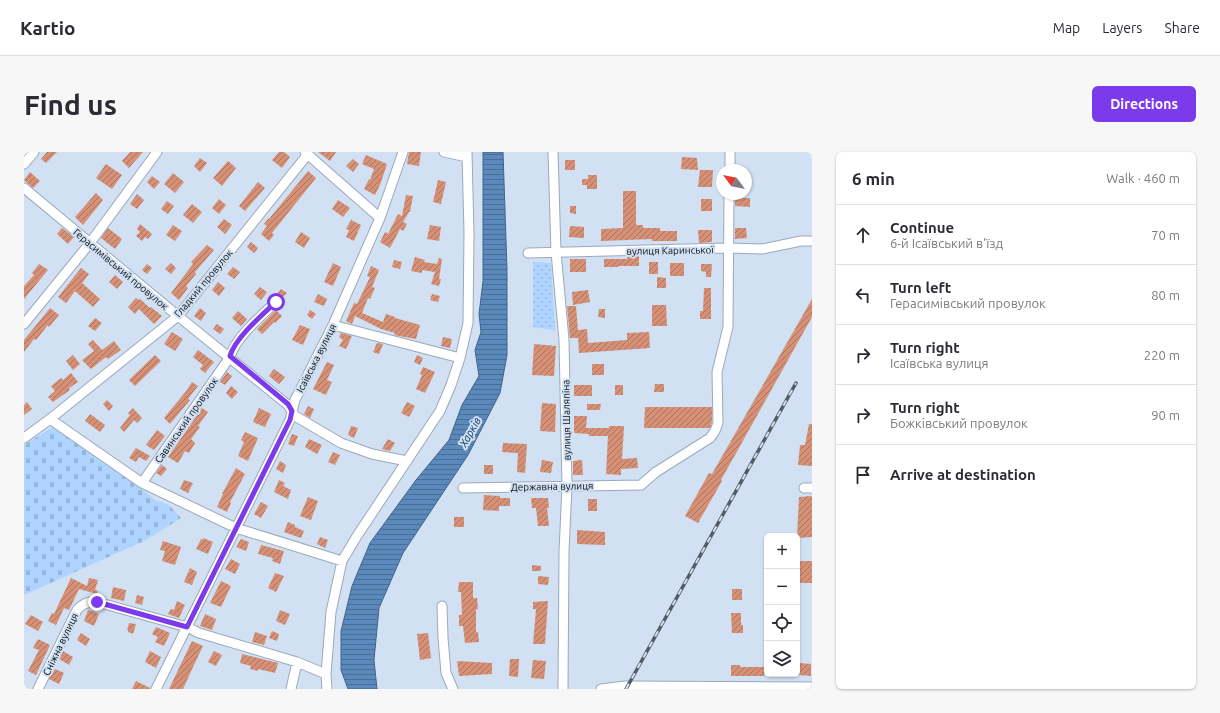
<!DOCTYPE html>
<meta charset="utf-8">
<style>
:root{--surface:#fff;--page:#f7f7f7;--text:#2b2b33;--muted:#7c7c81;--line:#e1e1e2;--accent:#7c3aed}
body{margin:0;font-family:Ubuntu,sans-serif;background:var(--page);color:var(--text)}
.controls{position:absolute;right:12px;bottom:12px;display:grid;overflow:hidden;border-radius:6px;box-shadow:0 1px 3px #0004}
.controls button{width:36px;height:36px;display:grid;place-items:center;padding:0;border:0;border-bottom:1px solid var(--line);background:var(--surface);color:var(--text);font:20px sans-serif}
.compass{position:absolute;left:692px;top:12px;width:36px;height:36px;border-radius:50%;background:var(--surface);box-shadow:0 1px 3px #0004;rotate:302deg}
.stop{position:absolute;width:12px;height:12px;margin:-9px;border:3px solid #7c3aed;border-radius:50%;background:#fff}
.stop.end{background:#7c3aed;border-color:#fff;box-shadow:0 1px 4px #0008}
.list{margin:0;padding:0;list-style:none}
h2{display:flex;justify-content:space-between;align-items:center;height:52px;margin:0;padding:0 16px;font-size:17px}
h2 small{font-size:13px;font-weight:400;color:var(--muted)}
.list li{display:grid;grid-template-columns:26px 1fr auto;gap:12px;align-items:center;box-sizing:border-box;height:60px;padding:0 16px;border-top:1px solid var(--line)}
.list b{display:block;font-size:15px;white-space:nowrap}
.list p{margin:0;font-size:13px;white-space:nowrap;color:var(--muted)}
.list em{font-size:13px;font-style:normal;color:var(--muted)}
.icon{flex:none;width:22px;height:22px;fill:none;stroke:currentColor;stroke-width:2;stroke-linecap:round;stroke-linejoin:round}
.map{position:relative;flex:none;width:788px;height:537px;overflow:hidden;border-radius:6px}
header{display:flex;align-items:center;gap:24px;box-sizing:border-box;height:56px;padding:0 20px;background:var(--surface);border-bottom:1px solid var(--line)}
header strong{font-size:19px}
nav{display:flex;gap:22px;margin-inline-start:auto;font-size:14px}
.intro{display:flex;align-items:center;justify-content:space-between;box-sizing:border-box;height:96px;padding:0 24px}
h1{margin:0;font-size:28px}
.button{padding:10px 18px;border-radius:6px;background:var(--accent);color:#fff;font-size:14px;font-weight:700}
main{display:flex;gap:24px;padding:0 24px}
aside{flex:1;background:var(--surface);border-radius:6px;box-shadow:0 1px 3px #0004}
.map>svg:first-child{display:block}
</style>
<header>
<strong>Kartio</strong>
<nav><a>Map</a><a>Layers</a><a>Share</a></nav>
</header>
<div class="intro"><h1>Find us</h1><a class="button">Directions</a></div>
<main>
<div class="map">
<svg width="788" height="537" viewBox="0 0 788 537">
<defs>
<pattern id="grass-dots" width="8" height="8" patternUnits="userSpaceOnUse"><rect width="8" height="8" fill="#afd4ff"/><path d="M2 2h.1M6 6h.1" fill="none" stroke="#95b5da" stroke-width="1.8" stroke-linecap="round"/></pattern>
<pattern id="cemetery-stones" width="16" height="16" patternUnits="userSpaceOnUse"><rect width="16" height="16" fill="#afd4ff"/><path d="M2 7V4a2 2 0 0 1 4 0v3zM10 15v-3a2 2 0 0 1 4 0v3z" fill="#95b5da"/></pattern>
<pattern id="water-rules" width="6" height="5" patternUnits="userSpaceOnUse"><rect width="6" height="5" fill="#5b89bc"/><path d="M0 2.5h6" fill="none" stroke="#496e98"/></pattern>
<pattern id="building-hatch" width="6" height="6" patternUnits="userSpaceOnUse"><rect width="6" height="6" fill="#d59076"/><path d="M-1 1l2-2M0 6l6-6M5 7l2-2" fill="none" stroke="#ab7460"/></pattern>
</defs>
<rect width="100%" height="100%" fill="#d1e0f2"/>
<path fill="url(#grass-dots)" d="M509,110l18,1 4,67 -22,-3z"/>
<path fill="url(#cemetery-stones)" d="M30,274l61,41 40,33 14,5 12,13 -35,22 -122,55v-150z"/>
<path fill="url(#water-rules)" stroke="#43648a" d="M459,0h20l4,117v86l-7,38 -32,62 -65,98 -24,55 -5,52 3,29h-29l-7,-19v-39l11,-45 18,-43 46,-63 33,-40 13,-35 17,-29 -4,-26 6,-18 -2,-18 4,-33z"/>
<path fill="url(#building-hatch)" d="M23,0h10l-11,11 -5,-4z
M106,0h13l-14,16 -7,-7z
M255,0h5l6,5 -8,11 -10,-8z
M294,0h18l-6,9z
M385,0h12l-2,14 -12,-2z
M342,3l21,9 -7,21 -5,10 -11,-6 5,-10 1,1 4,-11 -12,-5z
M658,5l15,1 1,12 -17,-1z
M176,6l7,5 -7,9 -6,-6z
M329,7l6,5 -6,8 -7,-6z
M541,8h10v10h-10z
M204,9l8,7 -14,18 -9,-8z
M82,12l16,11 -10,14 -16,-11z
M676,18h13l-1,17h-14z
M284,19l8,7 -44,55 2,2 -5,6 -8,-7 6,-8 -3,-2 4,-5h1z
M6,20l10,9 -7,7 -9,-8z
M149,21l11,9 -9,11 -11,-9z
M564,23h9v14h-10v-4h-5v-6h6z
M128,24l8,6 -6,7 -7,-7z
M414,28l8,2 -5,22 -8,-2z
M234,30l7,6 -20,23 -6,-5z
M599,39h13v34h7v3h17v3h17v10h-25v-2l-51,2v-12l22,-1z
M72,41l7,7 -20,25 -8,-8z
M113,42l7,6 -7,9 -7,-5z
M382,43l7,1 -3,16h-1l-6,10 4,2 -4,7 -3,-2 -10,19 -10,-6 5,-10 3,2 10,-20 4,2z
M711,46h15v9l-15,-1z
M195,47l7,6 -7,9 -7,-6z
M677,47h11v12h-11z
M314,48l12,8 -7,9 -11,-8z
M143,49l7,5 -6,8 -7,-5z
M168,52l10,8 -9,11 -10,-8z
M546,54h6v8l-6,-1z
M200,67l8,6 -7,9 -8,-7z
M327,68l10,5 -7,16 -8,-4 3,-7 -3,-1z
M116,72l12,10 -4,5 -3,-2 -3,4 -6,-5 4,-4 -3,-3z
M149,73l9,6 -7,10 -9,-6z
M406,73l11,2 -2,14 -12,-2z
M546,74l14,1v11l-15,-1z
M38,76l12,9 -6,7 -11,-10z
M84,76l14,11 -7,10 -14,-11z
M711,76h11l1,10 -12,1z
M674,78h14v12l-13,1z
M277,80l9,6 -6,10 -9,-6z
M227,90l7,6 -4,5 -7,-6z
M183,93l7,5 -19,22 1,2 -10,12 2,2 -9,12 -8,-7 22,-29 -2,-2z
M615,104v10h-21v1h-14v-8h23v-2z
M391,105l10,3 -1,2 13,2 2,-6 3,1 -3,20h2l-2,7 -8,-2 4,-12 -13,-2v3l-11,-2z
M546,107h16v13h-16z
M370,108l8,2 -2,7 -8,-2z
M625,110h9v12h-9z
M147,111l5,5 -5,6 -6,-5z
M309,111l8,4 -8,19 -9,-4z
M646,111h14v13h-14z
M15,112l9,6 -24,29v-13l10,-11 -2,-2z
M123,112l5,4 -5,6 -5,-4z
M677,112h11l-1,13h-5v-5l-5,-1z
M347,114l8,4 -7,17 3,1 -5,11 -2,-1 -6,15 21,9 3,-8 9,3v1l25,7 -4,14 -22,-4 1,-2 -14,-4 -26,-13 -3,8 -6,-3 8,-18 3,1 13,-27 -3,-1z
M209,115l7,5 -6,7 -7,-5z
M57,116l8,6 -7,9 18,16 -7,8 -18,-16 -9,12 -8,-6z
M91,123l8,7 -6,7 -8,-7z
M633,125l9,1v10h-9z
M194,130l7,6 -6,8 -7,-6z
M236,135l7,5 -6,8 -7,-6z
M680,136h7v31h-11v-8h3z
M257,137l6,4 -6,6 -3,-3h-3z
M564,138l2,12 -17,3 -1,-13z
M294,142l9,5 -3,7 -10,-4z
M408,142l8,2 -2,6 -8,-2z
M112,146l3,2 1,-1 10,9 1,-1 11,9 -8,8 -15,-15 -4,5 -7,-7z
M788,147v18l-91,163 1,1 -24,42 -13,-7 24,-43 3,1z
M628,153h14l1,21h-15z
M543,154h9l2,24 9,-1 1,14 39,-3v-7l22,-1 1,16 -71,5 -1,-15h-8z
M26,156l9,7 -10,12 -1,-2 -12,15 -2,-1 -10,13v-12z
M176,156l6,5 -5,8 -7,-5z
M575,157h6v9l-7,-1z
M252,158l6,6 -7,7 -1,-1 -12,12 -5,-5z
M286,158l6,4 -4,5 -5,-4z
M214,159l9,8 -6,7 -9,-8z
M71,166l7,5 -7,8 -7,-5z
M193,172l7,5 -4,5 -7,-5z
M276,173l10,4 -7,16 -11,-5z
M148,180l11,7 -8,12 -11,-7z
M317,181l11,3 -6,13 -7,-3 4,-6 -4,-3z
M419,185l9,2 -2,9 -9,-2z
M69,188l9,10 12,-9 7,9 -13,9 -2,-2 -15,12 -9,-9 12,-9 -6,-7z
M353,191l6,1 -4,10 -6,-2z
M510,192l22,2 -2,30 -22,-1z
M174,198l16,12 -9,11 -5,-4 3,-4 -10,-8z
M49,203l7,9 -7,6 -7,-9z
M131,203l6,6 -26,25 -6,-6z
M393,203l6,3 -3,7 -6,-3z
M303,210l7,3 -7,15 5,2 -6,13 -13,-6z
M568,212h12v11h-12z
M399,215l12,5 -10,21 -9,-4 6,-14 -2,-1z
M250,217l11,8 -6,7 -10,-8z
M203,220l5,4 -7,9 -5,-3z
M47,221l7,9 -9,6 1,2 -17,12 -5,-5 7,-6 -4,-5 10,-8 2,2z
M168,230l6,4 -10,13 2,1 -20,24 -6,-6 23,-28z
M631,232h9v8h-10z
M550,233h18v11h-18z
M591,233h8v10h-8z
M207,234l7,6 -6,7 -6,-6z
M83,248l6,6 -4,5 -6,-7z
M3,250l5,7 -8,6v-10z
M383,250l8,4 -6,11 -8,-4z
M518,251l14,1 -1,28 -15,-1z
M563,252h14l-1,6h-13z
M284,254l6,3 -4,9 -6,-4z
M621,255h67v15l-2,6h-66z
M109,256l9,10 -5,5 -3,-3 -10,12 -4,-4 10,-13 -2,-2z
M178,256l6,4 -10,14 2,1 -9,12 4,4 -6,10 -4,-2 -7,12 -10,-6z
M235,256l12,6 -6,13 -12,-5z
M66,262l15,11 -5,7 -15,-11z
M550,264h13l-1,12h23v-2h15l-2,33 15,-1 1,10 -17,1v6l-15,-1 2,-38h-19v-2l-15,-1z
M785,272h3v42l-14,-1 2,-20h5z
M327,274l7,2 -4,10 -6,-3z
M133,278l8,6 -11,14 -8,-5z
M221,280l13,6 -10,23 -10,-5 6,-14 -3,-2z
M268,282l6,2 -4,10 -6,-2z
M285,287l13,6 -5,9 -12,-7z
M364,287l7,4 -5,8 -8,-2z
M479,291l24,1 -2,29 -8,-1 1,-19 -16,-1z
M112,296l14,8 -4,5 -7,-4 -3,5 -7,-4z
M309,300l7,3 -5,10 -7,-3z
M518,308l11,2 -2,11 -11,-1z
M558,308l1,15h-10v-14z
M256,309l6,4 -3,8 -7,-4z
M138,313l5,4 -6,7 -5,-3z
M460,313h9v9h-9z
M212,316l9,6 -15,28 1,1 -4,9 -10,-5 6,-13h-1z
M160,328l9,3 -5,10 -8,-4z
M255,328l6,3 -2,3 8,4 -3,9 -14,-7z
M460,343l16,1v2h10v8h-11v5l-16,-1z
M788,344v41l-15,1 2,-41z
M284,345l10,4 -7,19 -11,-4z
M507,346h17l1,10h-2l2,18h-11l-2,-18h-4z
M564,347h9v12h-9z
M237,350l7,4 -7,12 -7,-4z
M430,365h10v10h-10z
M264,370l7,3v2l9,4 -3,7 -17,-6z
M553,378l28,2v13l-28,-1z
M296,385l8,3 -3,8 -8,-4z
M179,386l10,4 -5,12 -12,-5 5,-10 2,1z
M217,387l8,3 -3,9 -10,-4z
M139,389l18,6 -6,18 -13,-4 3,-10 -5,-1z
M237,393l23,6 -4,13 -8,-3 1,-3 -15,-4z
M207,407l9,5 -5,10 -10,-5z
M776,409h12v22h-12z
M508,413l9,1v5h-9z
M166,416l7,4 -5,13 -8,-3z
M251,421l9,3 -8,16 -8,-4z
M514,424l11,1 -1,8 -10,-1z
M47,426l16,8 2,-8 9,2 -3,10 3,1 -1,3 -18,-5 -10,21 -5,-2 -8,17 -8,-4 4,-8 2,1z
M197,429l10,5 -10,21 -11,-4z
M435,430h14v16h4l1,11h-2v23h2l1,10 -14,1 -2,-17h-4v-11h3l-1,-23h-3z
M89,435l13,3 -2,11 -13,-3z
M708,437h10v11h-10z
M113,443l7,2 -2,8 -7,-2z
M153,449l8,4 -6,13 -11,-4 3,-5 3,1z
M524,449l-3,43h-12l3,-35h-3v-7z
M64,458l11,4 -5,12 -10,-5z
M256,458l10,4 -5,11 -9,-4z
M707,461h10v12h2v8h-11z
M181,462l11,5 -4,11 -12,-4z
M7,463l12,7 -5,9 -13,-7z
M105,471l7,1 -3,10 -5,-2v-2h-1z
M132,475l14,6 -6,13 -9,-4 3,-5 -6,-3z
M248,479l7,3 -2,7 -8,-3z
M231,480l12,4 -3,9 -12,-3z
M57,481l9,6 -4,7 -9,-6z
M404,481l3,25 -11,2 -3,-26z
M14,487l12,6 -14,30 -8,-4 11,-21 -6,-2z
M168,489l11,5 -10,21 -10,22h-14z
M39,499l10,6 -4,8 -10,-6z
M126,499l11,6 -5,11 -11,-6z
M190,499l8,4 -6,11 -8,-4z
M218,502l36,9 -3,10 -17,-4v2l-8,-2 1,-3 -11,-3z
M486,507h9l-1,18 -9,-1z
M509,508l13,1 -2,18 -13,-1z
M433,509l35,2v11l-33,2z
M776,511l11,1v12l-12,-1z
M707,513h9v2h25l-1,9h-33z
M31,517l9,4 -5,11 -10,-5z
M112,529l14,7v1h-18z"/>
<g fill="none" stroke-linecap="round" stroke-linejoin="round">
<defs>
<path id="minor" d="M281,0l75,66
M420,0l23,5
M529,0l3,100 8,88 3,146 -3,66 -1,137
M0,12l10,-12
M706,18v-18
M0,36l154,128 110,89 7,11 46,27 31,11 35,7
M504,101l200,-5 34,1 39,-8h11
M0,172l66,-81 67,-91
M309,173l127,33
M26,267l92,64 94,45 106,33
M0,286l26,-19 128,-103 130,-162
M118,331l88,-126c5,-19 32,-42 46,-55
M439,336l178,-3 15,-13 54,-34 5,-7 3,-8 -1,-51 11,-45 1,-133
M780,336h8
M418,454l1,32 3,35 7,16
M302,522l5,-62 11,-51 15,-25 83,-125 11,-26 9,-27 8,-35 1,-90 -2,-81
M14,537l39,-79c6,-7 12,-9 20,-8l90,25 12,6 98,29 29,12 1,15
M132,537l134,-269 5,-20 38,-75 47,-107 23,-66
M267,537l6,-27
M577,537l24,-3 187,1"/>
</defs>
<use href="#minor" stroke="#9aa9bb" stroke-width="11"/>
<use href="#minor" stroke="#fff" stroke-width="9"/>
<defs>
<path id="rail" d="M602,537l170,-306"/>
</defs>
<use href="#rail" stroke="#535b66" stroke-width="3.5"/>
<use href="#rail" stroke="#d1e0f2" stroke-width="2" stroke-dasharray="6" stroke-linecap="butt"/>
</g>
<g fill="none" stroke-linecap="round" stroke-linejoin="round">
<path stroke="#7c3aed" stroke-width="5" d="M73,450l90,25 103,-207 2,-9 -4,-7 -58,-48c5,-18 32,-41 46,-54"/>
</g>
<g text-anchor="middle" stroke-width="4" stroke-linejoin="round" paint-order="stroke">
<g font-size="10" fill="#0a0f15" stroke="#d1e0f2">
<text transform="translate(646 98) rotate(-1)" y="4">вулиця Каринської</text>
<text transform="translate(97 117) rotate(40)" y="4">Герасимівський провулок</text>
<text transform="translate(179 131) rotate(-50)" y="4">Гладкий провулок</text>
<text transform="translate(292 206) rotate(-63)" y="4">Ісаївська вулиця</text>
<text transform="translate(162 268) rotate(-55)" y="4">Савинський провулок</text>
<text transform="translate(542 268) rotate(-91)" y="4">вулиця Шаляпіна</text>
<text transform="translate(528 334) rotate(-1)" y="4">Державна вулиця</text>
<text transform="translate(36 492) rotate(-64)" y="4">Сніжна вулиця</text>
</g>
<g font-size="11" font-style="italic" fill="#093d6d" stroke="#d1e0f2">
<text transform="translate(446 280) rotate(-61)" y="4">Харків</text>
</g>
</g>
</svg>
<div class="controls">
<button>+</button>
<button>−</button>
<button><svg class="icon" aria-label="locate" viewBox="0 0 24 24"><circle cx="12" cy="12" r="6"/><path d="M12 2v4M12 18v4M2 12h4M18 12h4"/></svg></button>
<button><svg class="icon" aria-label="layers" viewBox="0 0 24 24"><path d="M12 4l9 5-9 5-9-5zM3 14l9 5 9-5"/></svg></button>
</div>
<svg class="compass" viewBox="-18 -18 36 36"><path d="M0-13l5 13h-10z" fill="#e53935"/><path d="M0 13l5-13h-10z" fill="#7c7c81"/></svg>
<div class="stop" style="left:252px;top:150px"></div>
<div class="stop end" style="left:73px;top:450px"></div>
</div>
<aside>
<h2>6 min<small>Walk · 460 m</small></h2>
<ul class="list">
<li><svg class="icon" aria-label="ahead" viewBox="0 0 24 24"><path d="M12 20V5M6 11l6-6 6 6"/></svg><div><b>Continue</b><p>6-й Ісаївський в’їзд</p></div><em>70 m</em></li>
<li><svg class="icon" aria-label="left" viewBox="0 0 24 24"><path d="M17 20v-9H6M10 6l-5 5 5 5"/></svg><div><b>Turn left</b><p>Герасимівський провулок</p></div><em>80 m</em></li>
<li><svg class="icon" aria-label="right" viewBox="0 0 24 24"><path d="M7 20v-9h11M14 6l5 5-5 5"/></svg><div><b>Turn right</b><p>Ісаївська вулиця</p></div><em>220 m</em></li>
<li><svg class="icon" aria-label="right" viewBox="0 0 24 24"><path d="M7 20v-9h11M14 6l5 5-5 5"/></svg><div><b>Turn right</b><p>Божківський провулок</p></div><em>90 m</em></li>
<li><svg class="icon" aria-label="arrive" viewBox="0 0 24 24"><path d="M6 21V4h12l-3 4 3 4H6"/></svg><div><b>Arrive at destination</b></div></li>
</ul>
</aside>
</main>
